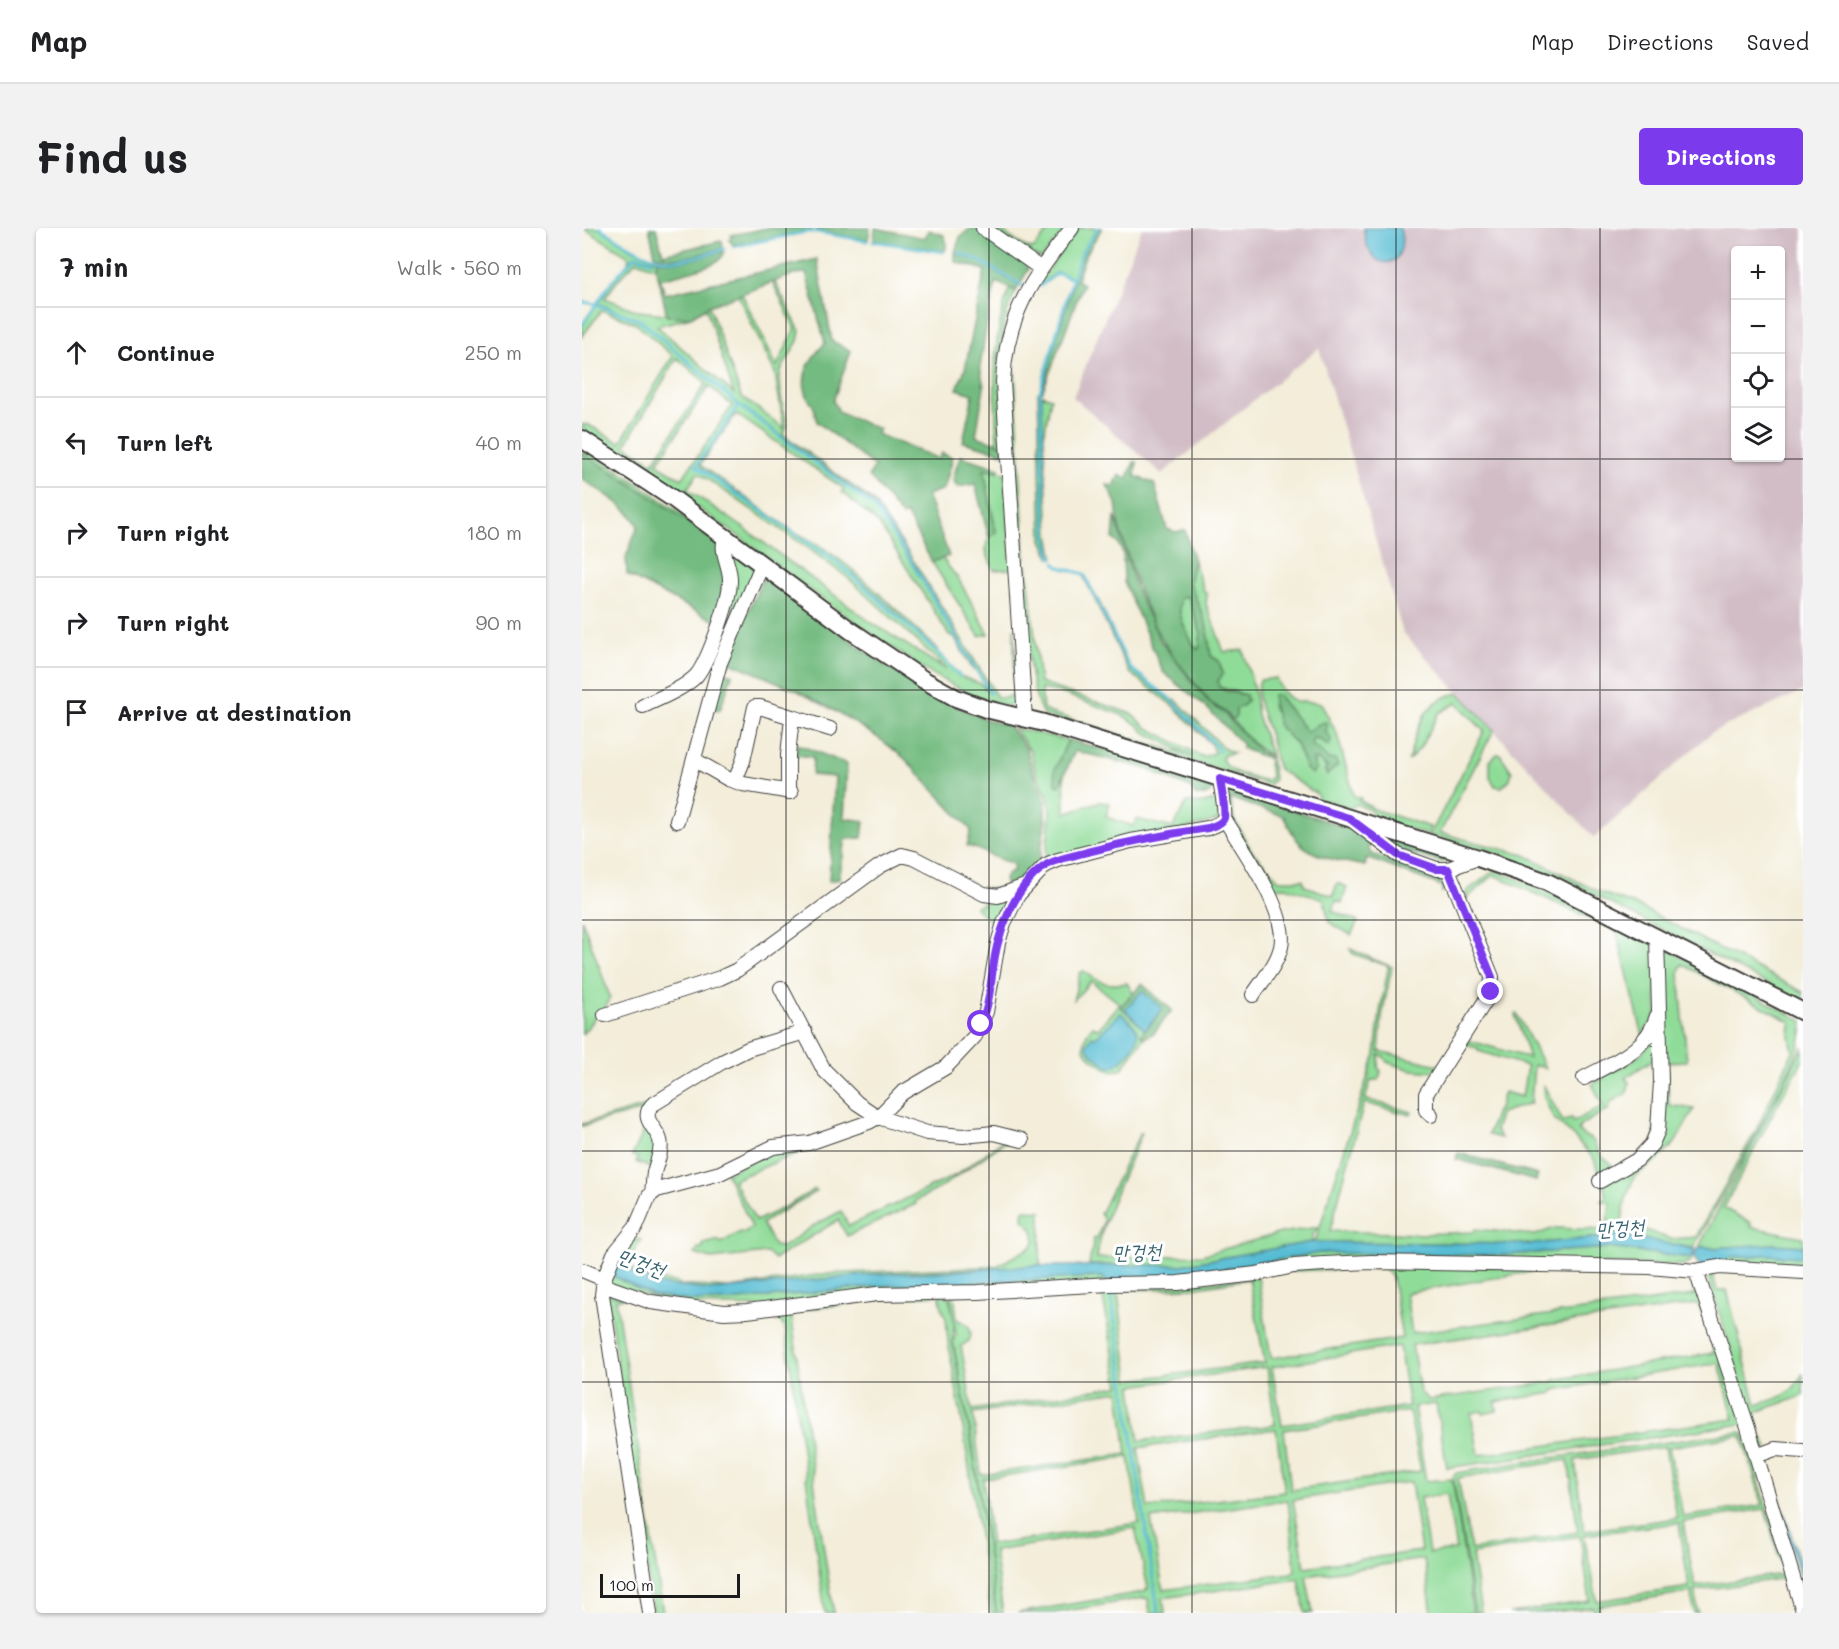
<!DOCTYPE html>
<meta charset="utf-8">
<style>
:root{--surface:#fff;--page:#f2f2f2;--text:#202124;--muted:#757577;--line:#e0e0e0;--accent:#7c3aed}
body{margin:0;font-family:Mali,"Poor Story",sans-serif;background:var(--page);color:var(--text)}
.controls{position:absolute;right:18px;top:18px;display:grid;overflow:hidden;border-radius:6px;box-shadow:0 2px 4px #0004}
.controls button{width:54px;height:54px;display:grid;place-items:center;padding:0;border:0;border-bottom:2px solid var(--line);background:var(--surface);color:var(--text);font:30px sans-serif}
.scale{position:absolute;left:18px;bottom:15px;width:140px;box-sizing:border-box;padding-left:6px;border:3px solid #1c1c1c;border-top:0;font-size:16px;line-height:21px;white-space:nowrap;color:#1c1c1c;-webkit-text-stroke:4px #fff;paint-order:stroke}
.stop{position:absolute;width:18px;height:18px;margin:-14px;border:4px solid #7c3aed;border-radius:50%;background:#fff}
.stop.end{background:#7c3aed;border-color:#fff;box-shadow:0 2px 6px #0008}
.list{margin:0;padding:0;list-style:none}
h2{display:flex;justify-content:space-between;align-items:center;height:78px;margin:0;padding:0 24px;font-size:26px}
h2 small{font-size:20px;font-weight:400;color:var(--muted)}
.list li{display:grid;grid-template-columns:39px 1fr auto;gap:18px;align-items:center;box-sizing:border-box;height:90px;padding:0 24px;border-top:2px solid var(--line)}
.list b{display:block;font-size:22px;white-space:nowrap}
.list em{font-size:20px;font-style:normal;color:var(--muted)}
.icon{flex:none;width:33px;height:33px;fill:none;stroke:currentColor;stroke-width:2;stroke-linecap:round;stroke-linejoin:round}
.map{position:relative;flex:none;width:1221px;height:1385px;overflow:hidden;border-radius:6px}
header{display:flex;align-items:center;gap:36px;box-sizing:border-box;height:84px;padding:0 30px;background:var(--surface);border-bottom:2px solid var(--line)}
header strong{font-size:28px}
nav{display:flex;gap:33px;margin-inline-start:auto;font-size:21px}
.intro{display:flex;align-items:center;justify-content:space-between;box-sizing:border-box;height:144px;padding:0 36px}
h1{margin:0;font-size:42px}
.button{padding:15px 27px;border-radius:6px;background:var(--accent);color:#fff;font-size:21px;font-weight:700}
main{display:flex;gap:36px;padding:0 36px}
aside{flex:1;background:var(--surface);border-radius:6px;box-shadow:0 2px 4px #0004}
.map>svg:first-child{display:block}
</style>
<header>
<strong>Map</strong>
<nav><a>Map</a><a>Directions</a><a>Saved</a></nav>
</header>
<div class="intro"><h1>Find us</h1><a class="button">Directions</a></div>
<main>
<aside>
<h2>7 min<small>Walk · 560 m</small></h2>
<ul class="list">
<li><svg class="icon" aria-label="ahead" viewBox="0 0 24 24"><path d="M12 20V5M6 11l6-6 6 6"/></svg><div><b>Continue</b></div><em>250 m</em></li>
<li><svg class="icon" aria-label="left" viewBox="0 0 24 24"><path d="M17 20v-9H6M10 6l-5 5 5 5"/></svg><div><b>Turn left</b></div><em>40 m</em></li>
<li><svg class="icon" aria-label="right" viewBox="0 0 24 24"><path d="M7 20v-9h11M14 6l5 5-5 5"/></svg><div><b>Turn right</b></div><em>180 m</em></li>
<li><svg class="icon" aria-label="right" viewBox="0 0 24 24"><path d="M7 20v-9h11M14 6l5 5-5 5"/></svg><div><b>Turn right</b></div><em>90 m</em></li>
<li><svg class="icon" aria-label="arrive" viewBox="0 0 24 24"><path d="M6 21V4h12l-3 4 3 4H6"/></svg><div><b>Arrive at destination</b></div></li>
</ul>
</aside>
<div class="map">
<svg width="1221" height="1385" viewBox="0 0 1221 1385">
<rect width="100%" height="100%" fill="#fff"/>
<filter id="ink" filterUnits="userSpaceOnUse"><feTurbulence type="fractalNoise" baseFrequency=".0167" numOctaves="2"/><feDisplacementMap in="SourceGraphic" scale="12" xChannelSelector="R" yChannelSelector="G"/><feConvolveMatrix kernelMatrix="1 2 1 2 8 2 1 2 1" color-interpolation-filters="sRGB"/></filter>
<filter id="wash" filterUnits="userSpaceOnUse"><feTurbulence type="fractalNoise" baseFrequency=".008" numOctaves="4" result="noise"/><feDisplacementMap in="SourceGraphic" scale="24" xChannelSelector="R" yChannelSelector="G"/><feGaussianBlur stdDeviation="1.35" result="paint"/><feColorMatrix in="noise" values="0 0 0 0 0 0 0 0 0 0 0 0 0 0 0 0 0 1.4 0 .05"/><feComposite in="paint" operator="in"/></filter>
<g filter="url(#wash)">
<rect width="100%" height="100%" fill="#f3edd9"/>
<path fill="#d2bdc6" fill-rule="evenodd" d="M560,0h661v463l-91,41 -118,106 -191,-205 -84,-285 -157,126 -89,-77zM1154,22h44v208h-44z"/>
<path fill="#8fdb98" stroke="#567c5a" stroke-width="1.5" fill-rule="evenodd" d="M1,0h16l34,21 24,11 -1,8 -20,-7 -17,18 -14,19 33,13 53,6 -34,9 77,68 -28,-86 3,-2 32,90 43,32 -9,-55 -37,-78 4,-1 35,72 18,-37 -22,-46 2,-1 25,49 -2,10 -17,29 -1,6 1,20 6,30 -4,8 91,68 34,50 89,145 8,1 9,-4v-66l4,73 -5,4 -7,1 -19,-6 -27,-11 -35,-19 -115,-80 -69,-52 -101,-71 -58,-37v-6l3,2 2,-2 33,19 53,-87 -37,-32 -34,-14 -20,27v-11l15,-22 44,18 97,83 135,101 37,55 66,110 -3,-1 -19,-33 -5,-2 -70,-111 -37,-32 2,-3 -108,-75 -36,51 96,68c50,22 101,79 142,116l-1,2 -78,-72 -8,-6 86,79 23,24 21,8 9,10 -82,-140 -34,-50 -135,-100 -97,-83 -44,-18 15,-21 21,-25 19,5v-2l-18,-5 -7,6 1,-5zM95,130l29,25 -53,80 -28,-18zM127,158l23,20 -50,73 -25,-15zM116,245l107,73 43,32 95,87 2,4 -73,-46 -128,-95 -57,-39z
M406,0c18,0 28,18 45,21l18,-21h16l-26,31z
M497,0h18l-16,26 -9,24 -15,-6 -18,14h-3z
M428,60l6,3c-24,41 -14,107 -13,154l-6,-2c-2,-51 -7,-106 13,-155z
M429,134l4,11 10,187 -3,1 -12,-168z
M456,165l2,1 5,143 6,22 -9,-19z
M460,167l9,3 -7,38 5,99 5,24 -8,-23z
M0,219l60,39 76,53 3,7 -54,-39 -85,-54z
M402,242l21,3 7,96 -18,1c-7,-16 -15,-25 2,-38z
M144,319l24,15 5,9 -24,58 -5,-1 8,-18 -7,-4z
M360,330l17,22 30,54 -10,2 -47,-74z
M612,333l9,28 4,6 -1,9 18,48 19,-2 12,43 2,22 14,40c-17,-6 -27,-23 -39,-35l4,-11 8,-4 2,-10 -27,-8 -1,-6 5,-7 -4,-13 -8,-5 -5,-33 -17,-41z
M441,338h4l13,117 92,31 14,13 57,30 11,-4 -3,-9 -37,-37 -45,-35 -47,-99 17,28 31,68 42,33 44,45 2,5 -1,-5 -44,-47h3l49,49 9,4 -10,2 -2,3c3,15 32,19 45,23l4,-5 -3,-20h3l3,23 -5,6 -225,-70c-18,-23 -19,-117 -21,-149zM459,461l17,3 64,23 16,10 6,7 49,25 -145,-45 -5,-4z
M606,368l13,37 -2,16h-3c-8,-14 -21,-35 -15,-52z
M694,450c4,12 11,21 23,25l2,-2 20,2 16,31 17,62 7,2 -2,2 17,10 54,17 -2,8 -54,-17 -4,-8 -13,-6 -7,5 -21,-8h-10l-2,-7 -39,-25c-3,-11 -5,-22 -8,-33 -4,-14 -18,-41 -10,-56zM696,467l29,38 12,-9 6,7v13l-5,-5 -8,-1 -1,7 7,4 10,10 -1,16 -2,-4 2,-3 -10,-9 -4,1 3,9 -3,5 -7,-5 -10,-25 -19,-20 1,-7 -6,-11z
M877,465l35,37 -54,103 85,22 74,37 39,14 165,86v10l-240,-123 -65,-25 -68,-19 54,-104 -27,-28 -18,10 -19,35 -12,13c10,-32 13,-61 51,-68z
M432,500l54,12 -14,31 5,14 5,-8 1,36 33,-11 12,1 -4,14 27,9 4,-7 36,9 14,-26c10,3 23,1 33,-4l-1,22 -174,45 5,-53 -2,-16 -12,-23 -6,-23z
M915,526h3l12,18 -2,7 -8,8 -7,-1 -5,-9v-16z
M652,591l18,32 27,29h24l2,6 28,10 4,-13 10,4 -5,16 -6,-2 -4,10 26,10 -7,14 -22,-13 -5,-23 -39,-12 -14,1 -42,-68z
M913,642l51,21 109,53 2,69 -14,23 -26,-102 -6,-8h-4l-113,-51 -27,23 -2,-4 2,-3z
M434,667l-19,32 -22,-20 12,-6z
M0,691l28,78 -6,15 -5,-3 -8,15 -9,10z
M768,721l42,18 -10,49 -3,35 63,15 -4,6 -27,-2 -24,-8 -4,-6 -4,-1 -1,13 3,3 -2,9h-8l-6,19 47,13 -2,3 -46,-12 -34,128 89,3 55,-2 1,-3 60,6 20,-7 50,2 6,-27 -10,-2 5,-3 -3,-16 50,-32 10,-196 2,-3 4,-1 134,71c0,29 -17,55 -30,81 -25,49 -53,98 -80,146l-76,-13 -2,-2 -1,3 -83,8 -216,-2 60,-188 5,-42 8,-43v-3l-35,-12zM1100,736l109,58 -1,15 3,14 -37,79 -60,107 -25,2 -32,-11 -18,-2 5,-28 8,-21 25,-18 16,-16 19,-34 -25,-4 -3,-43 21,-1 -8,-89z
M502,743c16,12 23,15 43,12l6,10 -12,14 24,23 -4,5 3,3 -23,32 -11,1 -18,-12 -8,-10c0,-8 2,-17 9,-23l5,3 22,-25 -29,-23 -18,20 7,-28z
M935,786l28,54 -11,-3 -3,38 -30,10 -6,17 6,8 -13,-3 8,-24h2l6,-19 18,5 5,-31 -49,-15v-3l-14,-3 3,-5 62,18 -14,-43z
M1071,808l5,17 -7,8 -26,17 4,4 -2,11 -16,9 -2,7 -28,16 -3,5 5,5 10,5 9,17 6,4 5,6 -13,11 -6,-19 -21,-23 -20,-18 -9,-21 -1,-13 20,38 8,-4 2,4 30,-16 -11,-22 12,-6 -1,-4c23,-7 39,-16 50,-38z
M1221,819v13l-29,51 -50,97 27,15 -1,4 53,10v9c-34,-3 -68,4 -102,1l-1,-2z
M61,879l14,31 -4,31 -17,-7 2,-5 -6,-1 15,-31 -7,-14 -58,15v-2z
M558,905h2c-16,39 -41,84 -45,125l105,-3 79,-22 37,-6 -5,8 -1,7 -131,23h-92l5,-27h3l7,-18 -4,-6z
M422,912l1,2 -65,46 -25,13 1,3 -69,32 -9,-16 -63,39 -8,-6 -56,6 -16,-5 3,-6h5v-5h6l9,-3 3,3 19,-11 5,1 7,-6 -26,-54 44,-21 37,-3 -74,31 23,41 31,-15 28,-17 2,2 -55,32 12,23 9,1 30,-21 28,-15 8,15 107,-51z
M442,982l17,1 -1,55 -163,8 -167,16 -54,-6 -43,-21 18,-21 7,-3 3,1 -15,26 26,13 27,4 1,2 49,3 94,-14 174,-8 34,-19 4,-7 -2,-10 -10,-11z
M1026,1020l84,10 -2,4 -7,3 -141,-2 -286,9 -484,35 -94,-2 -67,-19 -2,-12 44,22 40,5h35l164,-16 211,-8 2,4 118,-11 96,-17 185,2z
M1186,1027l35,2v14l-80,-9 7,-5z
M808,1037l241,4 56,3 8,6 48,146 -296,44 -11,-64 -22,3 12,74 25,-2 2,5 20,129h-41l-8,-54 -118,17 7,37h-8l-6,-34 -136,19 2,15h-6l-49,-326 54,-1 94,-9 13,81 131,-20 -10,-61 -8,-9 -61,2 -2,-3zM959,1042l147,6 5,7 2,12 -283,38 -6,-40zM667,1051l16,84 -136,17 -11,-87 1,-3 72,-2zM1116,1076l16,45 -1,4 -159,27 -2,2 -123,18 -9,-8 -8,-47zM817,1118l10,60 -127,19 -10,-58zM1137,1135l15,56 -255,36 -8,-42 11,-2 1,3 14,-3 -1,-9 57,-9 1,-3zM685,1139l8,58 -136,16 -7,-55zM827,1183l12,60 -130,19 -7,-60zM694,1201l9,63 -137,16 -10,-60zM829,1254l10,69 -116,16 -12,-67zM865,1266l9,56 -27,3 -9,-55zM706,1272l7,70 -4,3 -128,17 -12,-71z
M1124,1043l6,3 5,16h10l29,115c23,-7 36,-9 47,-32v23l-47,16 2,17 10,19 -5,3z
M519,1059h8l49,326h-8l-2,-14 -4,-1 -90,15h-37l127,-21 4,-4 -13,-60 -141,23 9,62h-6l-25,-173 -19,-99 3,-6 -6,-40 4,-1 3,26c11,2 17,10 12,21l-8,5 11,64 147,-24zM537,1163l8,63 -146,21 -8,-62zM547,1229l10,66 -148,22 -8,-66z
M25,1065l17,5 -8,2 47,313h-9z
M357,1066l9,3c5,12 8,31 4,44l19,99 25,173h-5l-30,-198 -13,-73 -2,-24 -3,-6z
M284,1073l-75,11c14,100 26,201 43,301h-9l-40,-285 -13,-18z
M1159,1204l3,2 57,179h-5l-10,-35 -91,13 3,22h-4l-3,-21 -93,14 1,7h-5l-1,-6 -47,6h-37l81,-12 -10,-65 -108,18 9,59h-6l-22,-136 3,-4 87,-14zM1157,1208l3,1 21,68 -80,12 -14,-70zM1083,1219l12,71 -93,13 -9,-71zM986,1232l10,72 -107,18 -13,-72zM1183,1281l19,65 -89,12 -12,-64zM1097,1295l10,64 -92,14 -13,-66z"/>
<path fill="#73bb80" stroke="#486c4e" stroke-width="1.5" fill-rule="evenodd" d="M67,0h7l7,26 59,-13 1,7c-22,6 -45,15 -68,7z
M185,0h45v3l-79,14 -4,-5 3,-2 -1,-3z
M233,0h55l-2,12 -50,-9z
M293,0l50,10 3,-8 16,5 3,9 -2,7 -71,-10z
M389,0h4l51,36 2,6 -8,14 -44,-26 -21,-6 5,-15z
M516,0h4l-17,28 -8,24 6,4 -41,109 11,-43 29,-96z
M142,23c-1,4 0,5 -4,8 -8,8 -47,17 -60,20l5,15 152,-35 15,82 19,10 -18,50 7,12 39,16 -2,5 62,25 3,-6 11,5 -9,31 -17,6 22,61 -17,6 -26,-48 -4,2 -33,-40 6,-9 -58,-45c-2,-5 -2,-9 -3,-14 -2,-7 -2,-2 -5,-8 -12,-24 1,-41 16,-57l-19,-70 -11,1 -86,32 -18,11 -24,-1 -11,-48 1,-8c23,5 44,-3 67,-9z
M373,26l21,6 43,25 -3,6 -20,-9 -8,34 -8,51 4,20 -8,49 27,9 1,8 -41,-11 10,-48 -16,-5 8,-20 20,-99 -30,-8z
M0,225l85,54 54,39 5,25 -9,51 -90,-47 -1,-18 12,-31c-11,-21 -37,-34 -56,-47z
M378,228l39,12v3l-15,-1 12,63 -7,5 -14,-54 -18,3 -4,-8z
M552,234h3l-2,14 19,7 13,46 9,3 9,-2 9,31 -5,21 17,41 5,33 8,5 4,13 -5,7 1,6 7,4 20,4 1,6 -3,4 -8,4v7l-4,4 -7,-8 -15,-10 -37,-46 -17,-26 -18,-42 -19,-61 -3,-24 -9,-18 7,1 5,-11 8,4zM606,368l13,37 -2,16h-3c-8,-14 -21,-35 -15,-51z
M533,288l21,73 24,51 49,63 15,10 36,39 8,4 1,3 -28,-11 2,-3 -37,-38 -43,-35 -39,-90 -1,-28 -5,-11 -5,-4z
M185,351l106,78 60,39 55,24 21,6 17,22 7,24 12,25v25l-7,49 -36,21 -18,-4 11,1 11,-3 -2,-8 4,-5 6,-3 -2,-7c-15,-2 -33,-16 -45,-17l4,-16 -67,-72 -24,-19 -31,-20 -51,-28 -68,-29 -5,10 7,3 -12,35 -7,-1 9,-39 40,-90z
M691,467h5l29,37 12,-8 7,-2 2,4 -3,5c5,5 8,8 4,15l-9,-7 -7,-1 -2,7 7,4 10,10h7l3,6 -11,10 -2,-4 2,-4 -10,-8 -4,1 3,9 -3,5 -7,-5 -10,-25 -19,-20c2,-11 -7,-18 -4,-29z
M486,512l64,16 79,27 2,2c-1,9 -7,11 -15,11l-4,-2 -3,-6 -50,-21 -66,-16 -16,35 -3,-1 -2,-14z
M215,516l50,20 -3,54 20,3 -2,17 -16,1 -7,40 -10,2 6,-104 -23,-2 1,-18 -18,-2z
M650,562l125,41 10,7 3,15 76,29 1,9 -5,1v-6l-75,-28 -2,8c-22,-5 -52,-7 -67,-25 -6,-7 -10,-17 -15,-25l-53,-18 4,21 -5,1 -2,-29z
M801,608l67,22 2,3 -12,1 -42,-12z
M560,756l30,26 -18,23 -10,5 -3,-3 22,-26 -21,-17 -17,18 -5,-3z
M876,925l80,22 -2,6 -80,-22z"/>
<path fill="#57bdd4" stroke="#3a6c78" stroke-width="1.5" d="M782,0h36c11,45 -35,47 -36,0z
M560,763l21,18 -18,21 -20,-20z
M539,785c5,5 14,11 16,18 4,13 -16,33 -27,37l-17,-13 -7,-9 6,-10 4,1z
M1033,1005l2,2 38,6 40,8 -3,9 -84,-10 -104,7 -185,-2 -131,22 -83,6 -2,-4 -211,8 -164,16h-35l-40,-5 -44,-22 4,-11 43,21 54,6 167,-16 79,-3 85,-6 3,1 137,-1 131,-23 219,2 83,-8z
M1191,1016l30,2v11l-35,-2 -37,2 -8,5 -23,7 -2,-6 -4,-5 3,-8 4,-3 12,1z
M1185,1230l32,102 4,14v11l-39,-126z"/>
<g fill="none" stroke-linecap="round" stroke-linejoin="round">
<path stroke="#57bdd4" stroke-width="3" d="M18,0c23,14 50,35 78,32 15,-1 31,-6 46,-11
M234,4l51,9
M291,13l70,11
M151,19l73,-15h8
M376,25l18,6 47,27
M458,58l18,-13 15,6
M0,74l14,2 45,17 98,84 134,101 35,50 82,137
M0,97l30,-44 23,-25 17,5
M157,177l-43,61 142,97 99,89 23,24
M470,330l-6,-21 -6,-145 27,-96 14,-42 17,-26
M473,335l4,4 25,7 46,94 43,33 44,46 2,5
M528,1060l48,325"/>
</g>
</g>
<g filter="url(#ink)">
<g fill="none" stroke-linecap="round" stroke-linejoin="round">
<defs>
<path id="minor" d="M401,0l57,40
M61,478c17,-8 40,-17 53,-30 12,-14 35,-78 34,-97 0,-14 -10,-27 -5,-41
M443,491l-22,-337c3,-68 29,-103 69,-154
M113,532l33,19 15,5 48,8
M153,553l8,-20 12,-54h5l70,22
M206,564v-37l4,-37
M642,590c18,30 65,94 57,129 -4,17 -18,33 -28,48
M95,593l43,-158 42,-98
M771,593l45,34 39,14h11l30,-11
M199,760l43,82 33,33 21,14 49,16 36,3 31,-3 28,7
M23,787l115,-37 17,-8 143,-104 22,-11 12,3 70,36 14,2 27,-10
M1002,850c29,-16 63,-27 73,-62
M849,887l-5,-5v-16l65,-102 1,-15 -44,-108
M1018,953l37,-21 15,-16 6,-14 3,-49 -4,-143
M70,964c1,-6 1,-13 2,-19 2,-10 9,-23 6,-33 -4,-13 -20,-21 -8,-35l70,-43 26,-13 57,-17
M0,1042l22,9
M1114,1043l52,157 55,183
M21,1057l48,17 73,10 23,-1 130,-17 101,-2 131,-8 69,-1 78,-9 38,-8 30,-2 47,-2 170,3 108,2 47,4 23,-4 84,5
M1174,1228l19,-7 28,2
M68,1385l-48,-318 2,-16 10,-25 22,-27 13,-31 8,-6 63,-17 53,-26 36,-4 60,-21 9,-5 24,-24 44,-26 29,-31 11,-24 12,-69 6,-20 14,-28 28,-30 12,-5 73,-19 77,-13c5,-2 13,-4 16,-10 2,-7 -3,-31 -4,-39"/>
<path id="major" d="M0,211l93,61 175,130 74,50 32,18 30,11 58,14 63,20 371,115 69,24 256,130"/>
</defs>
<use href="#minor" stroke="#3c3b38" stroke-width="16"/>
<use href="#major" stroke="#3c3b38" stroke-width="20"/>
<use href="#minor" stroke="#fff" stroke-width="14"/>
<use href="#major" stroke="#fff" stroke-width="16"/>
</g>
</g>
<g fill="none" stroke-linecap="round" stroke-linejoin="round" filter="url(#ink)">
<path stroke="#7c3aed" stroke-width="8" d="M399,796c12,-27 9,-57 18,-85 8,-27 23,-59 49,-75 11,-6 26,-8 39,-12 40,-10 80,-18 121,-24 5,-2 14,-4 16,-10 2,-7 -3,-31 -4,-39l129,39 49,37 39,14h11l44,108 -1,15"/>
</g>
<path fill="none" stroke="#1c1c1c" stroke-width="1.5" stroke-opacity="0.55" d="M204,0v1385M407,0v1385M610,0v1385M814,0v1385M1018,0v1385M0,231h1221M0,462h1221M0,692h1221M0,923h1221M0,1154h1221"/>
<g text-anchor="middle" stroke-width="6" stroke-linejoin="round" paint-order="stroke">
<g font-size="20" font-style="italic" fill="#37646f" stroke="#fff">
<text transform="translate(1038 1000) rotate(-4)" y="7">만겅천</text>
<text transform="translate(555 1024) rotate(-2)" y="7">만겅천</text>
<text transform="translate(59 1035) rotate(20)" y="7">만겅천</text>
</g>
</g>
</svg>
<div class="controls">
<button>+</button>
<button>−</button>
<button><svg class="icon" aria-label="locate" viewBox="0 0 24 24"><circle cx="12" cy="12" r="6"/><path d="M12 2v4M12 18v4M2 12h4M18 12h4"/></svg></button>
<button><svg class="icon" aria-label="layers" viewBox="0 0 24 24"><path d="M12 4l9 5-9 5-9-5zM3 14l9 5 9-5"/></svg></button>
</div>
<div class="scale">100 m</div>
<div class="stop" style="left:399px;top:796px"></div>
<div class="stop end" style="left:909px;top:764px"></div>
</div>
</main>
